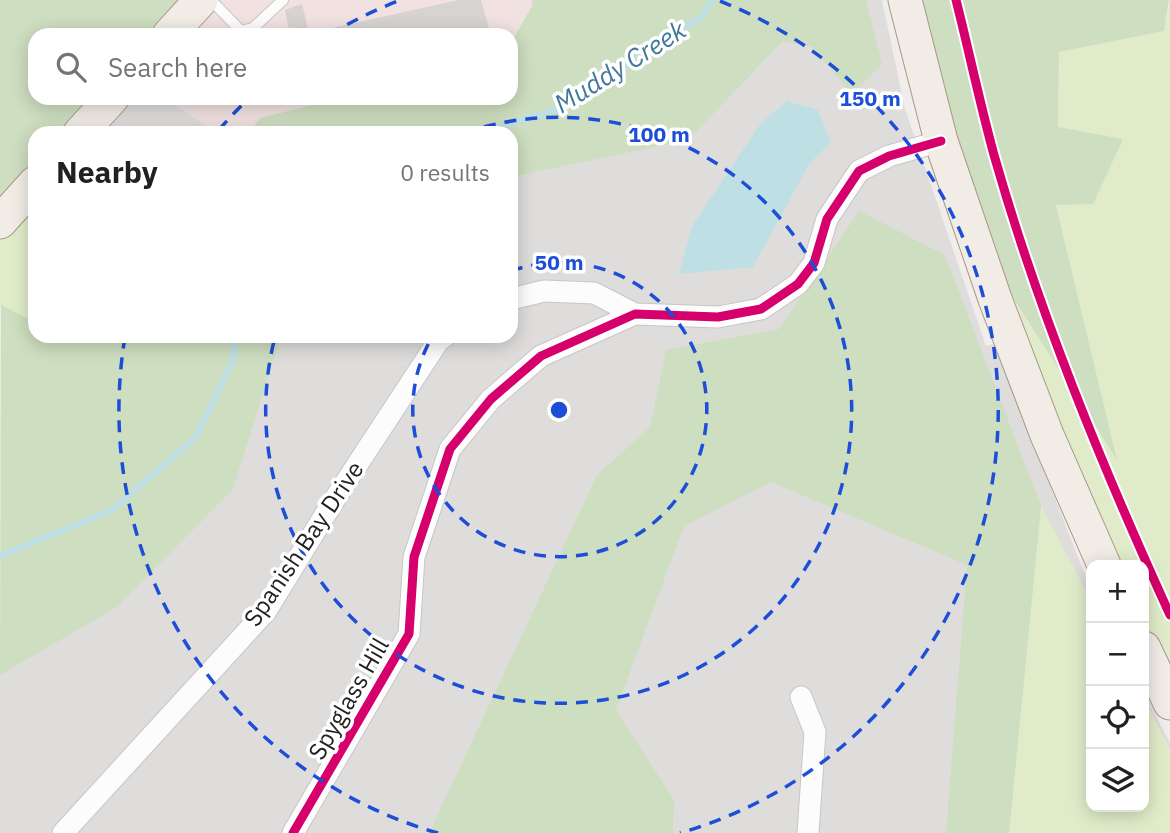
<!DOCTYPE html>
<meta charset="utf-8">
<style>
:root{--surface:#fff;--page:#f6f6f6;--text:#202124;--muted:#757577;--line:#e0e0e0}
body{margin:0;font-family:"IBM Plex Sans",sans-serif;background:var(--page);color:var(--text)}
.controls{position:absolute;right:21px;bottom:21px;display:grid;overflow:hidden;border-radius:14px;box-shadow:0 4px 18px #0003}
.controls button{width:63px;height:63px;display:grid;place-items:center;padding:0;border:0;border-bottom:2px solid var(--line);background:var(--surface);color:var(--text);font:35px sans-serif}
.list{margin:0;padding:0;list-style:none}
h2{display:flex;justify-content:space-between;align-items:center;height:91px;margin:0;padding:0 28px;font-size:30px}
h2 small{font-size:23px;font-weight:400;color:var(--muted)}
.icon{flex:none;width:38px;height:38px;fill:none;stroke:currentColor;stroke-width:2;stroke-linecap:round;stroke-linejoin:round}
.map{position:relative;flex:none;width:1170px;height:833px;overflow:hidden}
.search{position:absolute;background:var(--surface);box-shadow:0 4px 18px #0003;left:28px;top:28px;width:490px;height:77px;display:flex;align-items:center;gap:18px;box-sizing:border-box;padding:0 24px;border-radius:21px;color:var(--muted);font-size:26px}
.panel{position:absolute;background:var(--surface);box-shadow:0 4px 18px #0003;left:28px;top:126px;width:490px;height:217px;border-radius:21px}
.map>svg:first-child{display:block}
</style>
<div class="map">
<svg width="1170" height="833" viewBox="0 0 1170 833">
<rect width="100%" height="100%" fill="#f0edea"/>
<path fill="#dfdddc" d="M788,0h94l23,109 81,237 8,-2 97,246v217h53v-115l26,51v90h-1170v-198l259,-299h252v-196z
M112,98h53l52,35h-137z"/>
<path fill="#f1e1e1" d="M201,0h331v6l-21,37v-8h-342z
M165,98h175l-79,20 -12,15h-32z"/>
<path fill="#e0ecc9" d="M1170,0v701l-26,-62v-74h-31l-137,-325 140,218 -60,-254 67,-65 -65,-11 1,-76 105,-21z
M35,205v117l-35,-16v-84z
M1041,506l50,95v206h53v-107l26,50v83h-161z"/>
<path fill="#cedec0" d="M0,0h201l-32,35h-134v63h77l-32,35h-45v50l-35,39z
M532,0h334l16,64 -30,30 -40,-47 -29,-6 -95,99 -177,37v-44h-262l11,-15 80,-20h171v-55l21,-37z
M904,0h265l-5,31 -105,21 -1,75 65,12 -30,65 -37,1 61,255 -141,-220z
M859,211l86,44 96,251 -32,327h-63l21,-268 -196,-83 -87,44 -68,184 58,90 -1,33h-244l168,-358 53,-48 16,-77 113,-21z
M1,305l34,17v14h246l-48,153 -116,118 -117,68z"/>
<path fill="#bedfe3" d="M787,101l31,9 13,32 -22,22 -56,103 -74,7 13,-48 69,-103z"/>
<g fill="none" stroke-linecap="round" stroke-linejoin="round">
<path stroke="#bedfe3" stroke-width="6" d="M479,133l79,-24 145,-93 9,-16
M0,556l112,-46 84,-73 38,-78 1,-23"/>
</g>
<path fill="#d7d3d1" d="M459,0h22l10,35h-201l-5,-25 17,-6 7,29z"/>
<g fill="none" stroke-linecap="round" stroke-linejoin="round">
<defs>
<path id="service" d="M211,0l30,31 12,-3 30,-28"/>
<path id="minor" d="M511,299l33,-8 50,2 41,21
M801,697l14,35 -7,101
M63,833l203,-222 70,-114 103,-157 6,-4
M293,833l116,-199 5,-77 36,-108 41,-50 50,-43 94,-42 83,3 43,-8 37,-25 16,-21 13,-44 32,-48 30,-15 52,-15"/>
<path id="primary" d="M905,0l36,141 54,158 52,136 57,130
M169,35l32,-35
M80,133l32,-35
M0,222l35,-39
M1144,648l26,55"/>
</defs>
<use href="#service" stroke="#c7c6c5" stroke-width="12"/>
<use href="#minor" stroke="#c7c6c5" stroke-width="23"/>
<use href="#primary" stroke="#a79886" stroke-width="35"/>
<use href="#service" stroke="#fdfcfc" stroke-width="10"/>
<use href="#minor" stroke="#fdfcfc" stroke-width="21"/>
<use href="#primary" stroke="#f2ece7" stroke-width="33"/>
<defs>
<path id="cycleway" d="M956,0c13,51 24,104 38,155 45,158 108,311 176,460
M293,833l116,-199 5,-77 36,-108 41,-50 50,-43 94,-42 83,3 43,-8 37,-25 16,-21 13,-44 32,-48 30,-15 52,-15"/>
</defs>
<use href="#cycleway" stroke="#fff" stroke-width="13"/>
<use href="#cycleway" stroke="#d6006c" stroke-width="9"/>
</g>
<g fill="none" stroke="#1d4ed8" stroke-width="3.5" stroke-dasharray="12 9">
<path d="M511 271A147 147 0 1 1 432 337"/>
<path d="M464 133A293 293 0 1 1 275 337"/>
<path d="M438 833A440 440 0 0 1 125 337M219 130A440 440 0 0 1 248 99M329 35A440 440 0 0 1 398 1M720 1A440 440 0 0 1 680 833"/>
</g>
<g text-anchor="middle" stroke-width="7" stroke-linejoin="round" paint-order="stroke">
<g font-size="24" fill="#222" stroke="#fff">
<text transform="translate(304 544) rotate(-56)" y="8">Spanish Bay Drive</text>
<text transform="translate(349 699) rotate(-60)" y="8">Spyglass Hill</text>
</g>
<g font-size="26" font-style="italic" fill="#42789c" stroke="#fff">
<text transform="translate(620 67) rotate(-32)" y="9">Muddy Creek</text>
</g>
</g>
<circle cx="559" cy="410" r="10" fill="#1d4ed8" stroke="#fff" stroke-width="3.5"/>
<g font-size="21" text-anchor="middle" font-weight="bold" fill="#1d4ed8" stroke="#fff" stroke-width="7" stroke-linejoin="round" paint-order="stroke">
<text x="870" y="106">150 m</text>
<text x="659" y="142">100 m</text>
<text x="559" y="270">50 m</text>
</g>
</svg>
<div class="controls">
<button>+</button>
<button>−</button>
<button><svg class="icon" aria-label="locate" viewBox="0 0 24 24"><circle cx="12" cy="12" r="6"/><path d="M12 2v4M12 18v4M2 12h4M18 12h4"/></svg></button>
<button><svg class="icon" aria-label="layers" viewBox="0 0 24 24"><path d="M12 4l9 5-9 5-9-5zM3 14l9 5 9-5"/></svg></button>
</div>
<div class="search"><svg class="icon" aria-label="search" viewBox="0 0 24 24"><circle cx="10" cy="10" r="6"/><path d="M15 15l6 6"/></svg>Search here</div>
<section class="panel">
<h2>Nearby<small>0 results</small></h2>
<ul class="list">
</ul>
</section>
</div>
